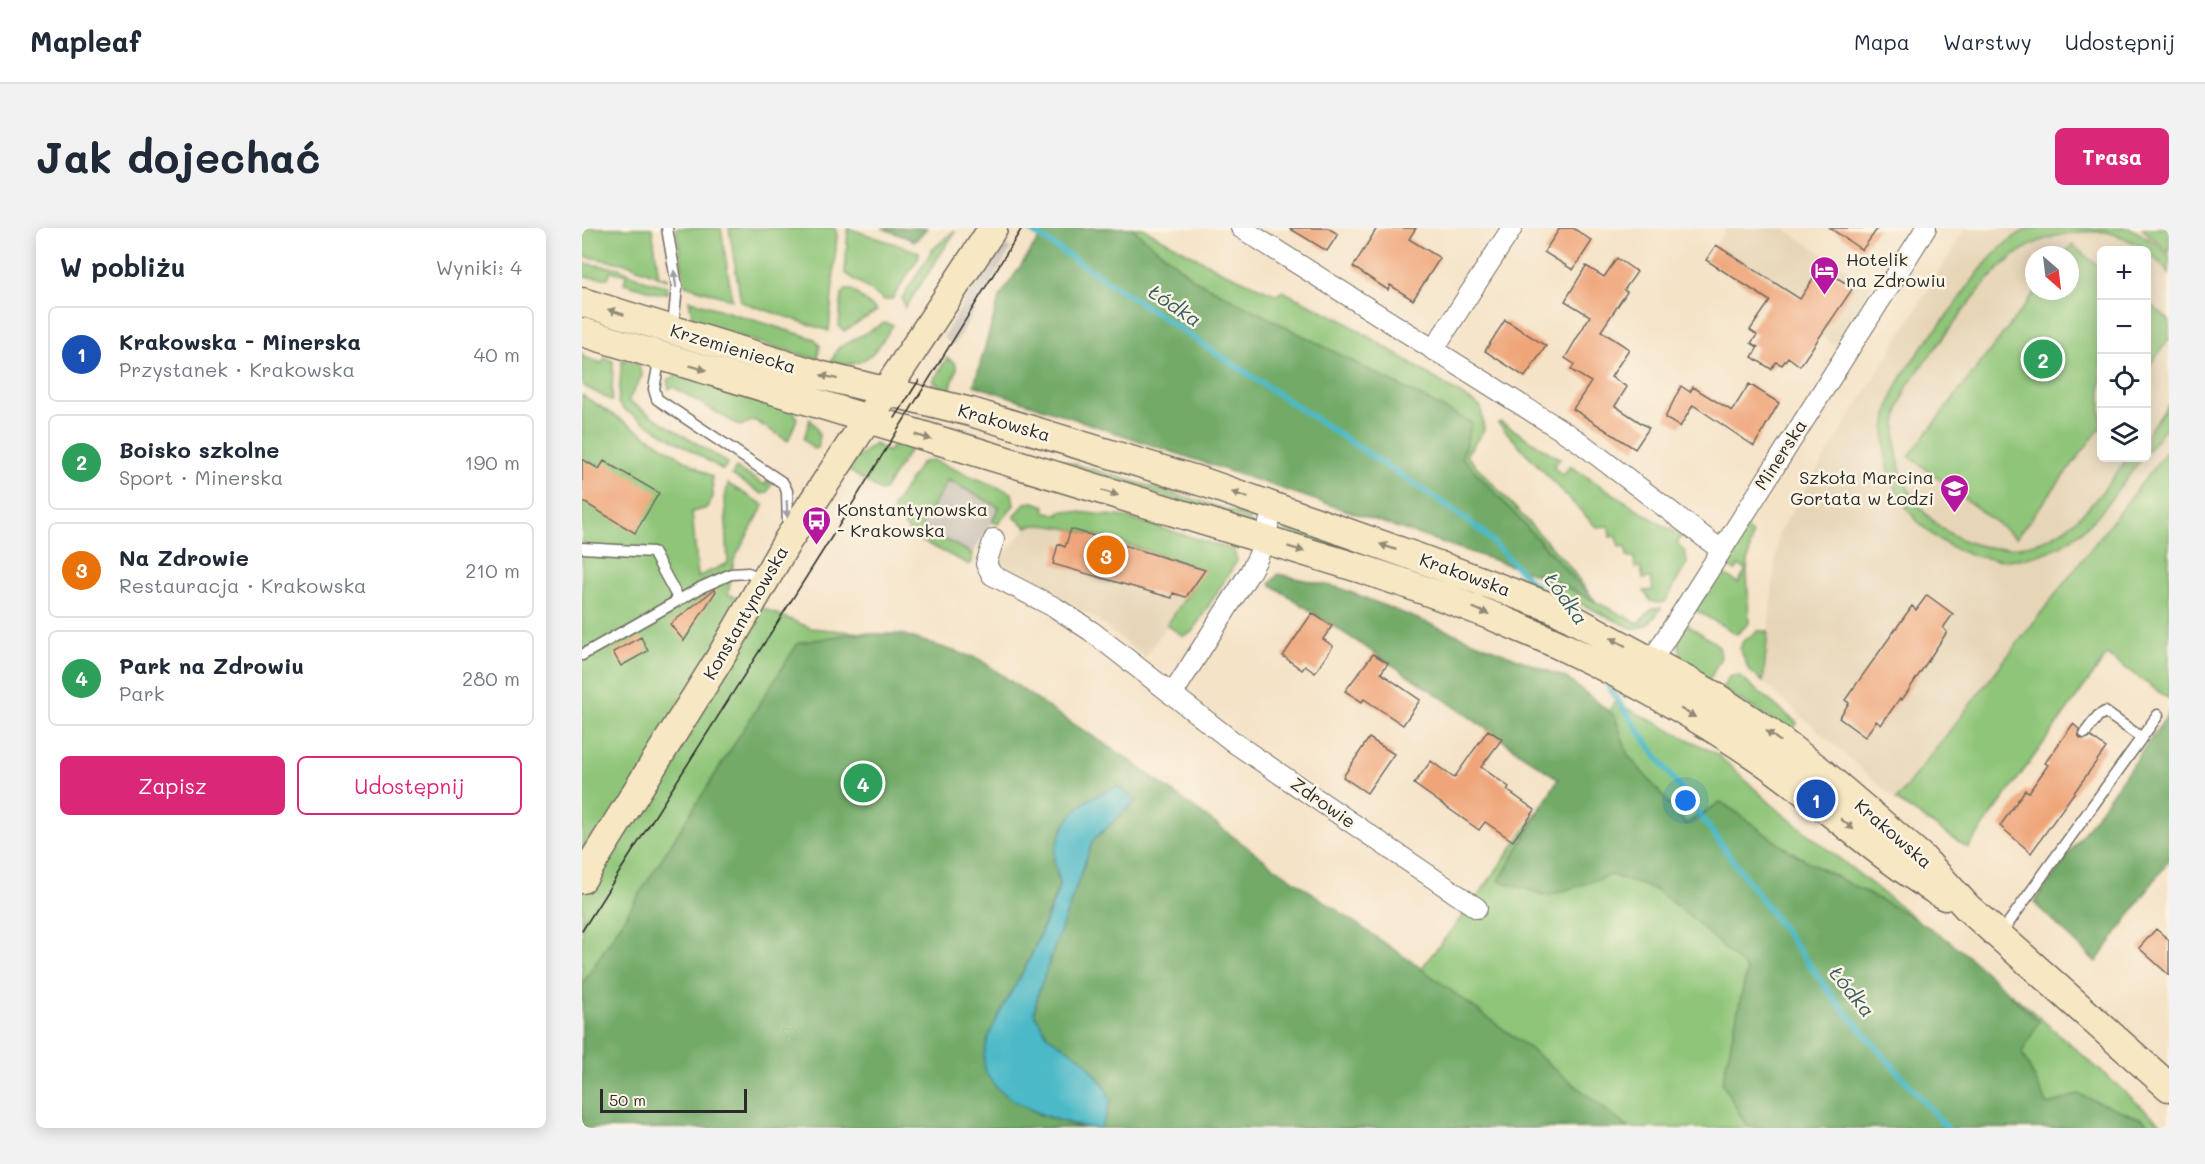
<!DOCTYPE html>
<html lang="pl">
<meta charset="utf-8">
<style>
:root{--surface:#fff;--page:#f2f2f3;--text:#1f2937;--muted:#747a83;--line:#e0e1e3;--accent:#db2777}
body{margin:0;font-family:Mali,sans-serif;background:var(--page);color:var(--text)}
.controls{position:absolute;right:18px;top:18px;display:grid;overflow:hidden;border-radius:9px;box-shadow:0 3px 15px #0003}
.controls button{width:54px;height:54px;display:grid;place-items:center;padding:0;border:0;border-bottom:2px solid var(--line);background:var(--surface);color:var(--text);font:30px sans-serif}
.compass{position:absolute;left:1443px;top:18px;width:54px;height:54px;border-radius:50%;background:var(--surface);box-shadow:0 3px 15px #0003;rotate:152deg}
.scale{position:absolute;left:18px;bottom:15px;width:147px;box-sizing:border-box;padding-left:6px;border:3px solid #2b2b2b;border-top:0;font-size:16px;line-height:21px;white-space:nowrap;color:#2b2b2b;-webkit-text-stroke:4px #fcf5e5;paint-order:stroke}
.you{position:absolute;left:1104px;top:573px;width:21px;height:21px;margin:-15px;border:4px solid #fff;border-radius:50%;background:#1a73e8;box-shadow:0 0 0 9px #1a73e833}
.badge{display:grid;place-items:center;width:39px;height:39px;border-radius:50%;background:var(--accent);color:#fff;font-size:20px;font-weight:700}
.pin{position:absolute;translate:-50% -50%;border:3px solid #fff;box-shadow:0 2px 6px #0006}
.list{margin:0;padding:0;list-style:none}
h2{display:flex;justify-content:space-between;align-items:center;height:78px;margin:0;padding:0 24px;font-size:26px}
h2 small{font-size:20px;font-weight:400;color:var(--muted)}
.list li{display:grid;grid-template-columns:39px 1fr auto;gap:18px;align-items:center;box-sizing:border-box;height:96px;margin:0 12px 12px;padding:0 12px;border:2px solid var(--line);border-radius:9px}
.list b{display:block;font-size:22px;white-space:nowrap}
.list p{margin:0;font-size:20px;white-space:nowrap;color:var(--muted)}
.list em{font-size:20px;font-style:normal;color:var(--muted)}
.actions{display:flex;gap:12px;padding:18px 24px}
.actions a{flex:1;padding:14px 0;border:2px solid var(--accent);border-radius:9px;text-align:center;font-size:21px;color:var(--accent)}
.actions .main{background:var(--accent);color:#fff}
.icon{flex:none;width:33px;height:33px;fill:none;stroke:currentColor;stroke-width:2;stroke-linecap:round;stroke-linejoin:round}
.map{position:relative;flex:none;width:1587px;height:900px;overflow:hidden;border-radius:9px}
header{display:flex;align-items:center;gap:36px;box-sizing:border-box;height:84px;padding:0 30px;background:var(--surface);border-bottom:2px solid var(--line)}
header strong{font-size:28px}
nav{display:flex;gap:33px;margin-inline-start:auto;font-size:21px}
.intro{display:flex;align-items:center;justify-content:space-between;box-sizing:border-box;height:144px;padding:0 36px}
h1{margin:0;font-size:42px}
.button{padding:15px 27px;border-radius:9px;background:var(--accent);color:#fff;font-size:21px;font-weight:700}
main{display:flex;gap:36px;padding:0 36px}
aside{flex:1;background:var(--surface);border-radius:9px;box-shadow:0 3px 15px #0003}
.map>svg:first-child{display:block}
</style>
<header>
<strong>Mapleaf</strong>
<nav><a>Mapa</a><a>Warstwy</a><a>Udostępnij</a></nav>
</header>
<div class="intro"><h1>Jak dojechać</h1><a class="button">Trasa</a></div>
<main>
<aside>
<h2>W pobliżu<small>Wyniki: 4</small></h2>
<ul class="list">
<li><span class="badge" style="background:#1a4fb4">1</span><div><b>Krakowska - Minerska</b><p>Przystanek · Krakowska</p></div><em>40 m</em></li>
<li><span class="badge" style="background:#2e9e5b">2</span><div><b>Boisko szkolne</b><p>Sport · Minerska</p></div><em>190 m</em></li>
<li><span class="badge" style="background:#e8710a">3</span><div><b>Na Zdrowie</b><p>Restauracja · Krakowska</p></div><em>210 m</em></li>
<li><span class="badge" style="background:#2e9e5b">4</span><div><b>Park na Zdrowiu</b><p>Park</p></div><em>280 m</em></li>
</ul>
<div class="actions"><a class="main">Zapisz</a><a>Udostępnij</a></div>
</aside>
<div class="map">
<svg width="1587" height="900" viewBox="0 0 1587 900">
<rect width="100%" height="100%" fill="#fcf5e5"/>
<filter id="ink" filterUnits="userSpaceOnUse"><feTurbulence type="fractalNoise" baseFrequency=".0167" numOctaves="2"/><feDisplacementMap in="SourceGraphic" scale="12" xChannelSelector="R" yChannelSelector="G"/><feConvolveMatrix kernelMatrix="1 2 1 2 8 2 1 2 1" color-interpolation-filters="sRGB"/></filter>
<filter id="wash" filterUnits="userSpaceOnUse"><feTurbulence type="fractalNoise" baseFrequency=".008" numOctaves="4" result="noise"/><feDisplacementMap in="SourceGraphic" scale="24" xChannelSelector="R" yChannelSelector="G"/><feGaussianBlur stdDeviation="1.35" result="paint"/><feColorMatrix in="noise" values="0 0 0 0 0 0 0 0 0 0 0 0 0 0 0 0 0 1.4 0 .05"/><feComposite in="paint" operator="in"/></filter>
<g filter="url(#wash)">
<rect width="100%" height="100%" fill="#f5e3c8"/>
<path fill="#e7d5b7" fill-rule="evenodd" d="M1145,0h56l89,57 -38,60 -128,-85z
M1384,0h203v221l-273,351 -133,-118 15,-148zM1520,22h44v208h-44zM1452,27h36v36h-36z
M452,295l37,6 134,41 -60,88 -50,-40 -94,-52v-7l26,-32z"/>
<path fill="#cbc3b8" d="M417,13l12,8 -57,96 -11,-7z
M367,252l50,28 -26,46 -53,-27z"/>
<path fill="#8ec578" stroke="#5c7852" stroke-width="1.5" d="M0,0h70l7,49h7l1,3 -39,-16 -46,-8z
M94,0h45l11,72 -47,-15z
M147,0h106l2,7 -8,96 -88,-29z
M266,0l71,24v5l-27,42 -8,1 -39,-27z
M464,0h97l76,42 58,25 5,-4 60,29 126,79 13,8 3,23 -18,25 102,110 28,37 42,21 14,-14 9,-1c-8,12 -14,21 -30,20l-83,-40 -28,-32 -475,-325z
M1447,0h101l23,13 16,14v19c-16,-21 -38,-36 -63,-42 -74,-4 -103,27 -142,78 -18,24 -37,49 -55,73 -47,90 37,195 135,157 38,-15 60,-52 84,-82h14c-27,35 -52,78 -95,94 -93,35 -186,-54 -157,-148 10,-34 38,-63 59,-91 24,-33 43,-66 80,-85z
M1560,0h27v24z
M372,3l1,1 -50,76 -3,-10 31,-49z
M1490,17l29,23v159l-85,111 -107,-82 127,-165h34v-36h-6z
M0,35l37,5 27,13 21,5 1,7h-11l-33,-10 2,-8 -15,-4 -3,7 -26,-1z
M264,62h6l25,21 -33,20 -5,-5 3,-32z
M107,72l126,39 5,7 -3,13 -116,-33 -8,-6z
M1565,74l22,18v19l-22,30z
M302,95l9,2c-16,25 -29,47 -62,37l7,-14z
M0,124l1,5 19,6 3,-5 8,3 -1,40 -30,-16z
M365,130l8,5 2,5 -8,25 -16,-12z
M40,131l16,5 4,12 -14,25 100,62 -5,7 -100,-61 -5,-6z
M96,147l116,36 3,8 -9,22 -34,-21 -14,6 -67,-39 -4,2 -2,-9z
M0,167l130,82 1,20 -6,11 -15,4 6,65 30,-14 -3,-65 3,-14 36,21 -30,55 -6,34 83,34 94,9 508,342 65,-83 137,-194 102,52 62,57 245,193 142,124h-1584z
M1587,176v19l-22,29v-19z
M228,191c8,9 11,17 8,29l-5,1 -9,-10z
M919,194l59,37 -7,8 10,8 7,-9 92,59 20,10 -5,8 8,9 2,11 -22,39 -8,1 -6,-2 -7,-10 9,-1 -2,-12 -8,1 -2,-12 -6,1 -1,-11h-7l-1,-11 -7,1 -2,-11 -7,1 -1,-11 -13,1 -98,-104z
M370,199l289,87 8,3 1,5 -302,-89z
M316,212l16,4 -30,46 -4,1 -32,-21 11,-14 16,-12 13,8z
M1587,220v251l-62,-44 -139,193 -72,-48z
M350,232l80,33 2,12 -16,19 -6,-2 7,-15 -51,-27 -27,47 52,27 -3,11 -55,-27 -22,-26v-5l28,-44z
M154,240l29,17 3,-5 4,3 -4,9 -6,2 -30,-19z
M452,274l11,4 -1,5 15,4 1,-4h8l57,6 109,33 3,11 -45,71 -9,4 -16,-11 37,-55c-30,-10 -154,-55 -177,-43l-13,-10 11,-14z
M1162,298l8,8 -5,36 2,53 -12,11 -42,-24 23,-35 6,-1 14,9 8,-13 -7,-5 -4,6 -8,-6v-4c8,-12 10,-23 17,-35z
M709,301l83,25 132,47 118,56 -339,-126z
M1105,396l32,22 2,11 -12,24 -27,-20 -4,-20z
M1176,403h10l-5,51 -14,-12 -9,-21 3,-8z
M1156,447l59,48 -5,9 -70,-43 7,-12z"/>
<path fill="#72aa68" stroke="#4e6a4a" stroke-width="1.5" d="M300,0h45l-12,13z
M464,0h86l63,52 277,143 -10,34 134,145 -46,-23 -576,-194 25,-87z
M696,346l62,14 226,90 49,38 13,39 58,69 34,-22c24,13 44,33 67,47 50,32 106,53 155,87 35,24 65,57 97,85l-17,32 26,52 30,-11 64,25 12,9h-406l-26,-45 25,-113 -56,-53 -35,-27 -45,-15 -63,21 -49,-15 59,-102 -126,-88 -162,-107z
M267,406h52l78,25 77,54 65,41 148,109 149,103 111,82 99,80h-527l-67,-115 4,-20 55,-153 43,-39 -19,-15 -63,72 5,27 -28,71 -40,75 16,64 31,19 44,14h-500v-143l216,-342z
M1587,485v147l-73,102 -62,-59z"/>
<path fill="#4cb9c7" stroke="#3c7279" stroke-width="1.5" d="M535,558l19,15 -43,39 -55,153 -4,20 14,23 36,24 21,27 6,14 -10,27c-31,0 -112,-26 -117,-63 -4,-31 36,-82 48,-111 7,-17 23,-52 27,-68 1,-8 -4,-18 -5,-26 0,-9 5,-23 9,-31 15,-28 27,-30 54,-43z"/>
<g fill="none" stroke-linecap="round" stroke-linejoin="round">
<path stroke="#4cb9c7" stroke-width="6" d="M445,0l419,277 37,27 58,60
M1023,453l47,69 184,251 111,127"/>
</g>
<g id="blocks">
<path fill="#efa579" d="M707,0h39l10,6 -11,17z
M795,0h39l-7,11 31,19 -27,42 -23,-15 -2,5 -35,-23z
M978,0h13l19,13 -19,29 -29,-18z
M1248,0h48l-16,22z
M1134,17l84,54 21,-32 32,21 -53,78 -12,-9 -6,8 -6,-3 -5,7 -19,-12 6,-10 -7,-4 6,-8 -7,-5 20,-29 -64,-41z
M1035,30l20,14 -13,18 3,2 -26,39 28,18 -18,28 16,10 -12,19 34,22 -14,21 -62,-40 18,-27 -20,-12 3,-6 -9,-6 25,-42 -25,-15 21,-35 18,11z
M923,92l41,26 -21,31 -40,-26z
M1167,156l30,19 -25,43 -61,-41 -13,22 -15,-9 16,-32 9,6 3,-5 39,24z
M0,231l17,10 5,-8 55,32 -24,40 -53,-32z
M489,301l134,41 -19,27 -13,-4 -1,5 -119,-34 5,-20 7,3z
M133,361l1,2 -32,50 -14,-17z
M1345,367l26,19 -10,14 4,4 -45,68 -2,-2 -19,27 -5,-4 -11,16 -26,-19 10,-15 -4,-3 67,-94 4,4z
M730,385l20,13 -9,13 10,7 -18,27 -10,-7 -3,4 -19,-14z
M59,409l7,14 -27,15 -8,-14z
M791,426l15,9 -7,10 39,27 -17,25 -39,-26 -2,3 -17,-11z
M1491,496l6,5 -1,6 3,4 10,-2 15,11 -75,105 -31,-27 25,-36 4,2 19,-27 -3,-2z
M906,502l14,9 -21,28 28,20 -2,3 28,20 -22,31 -28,-19 -6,8 -65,-46 17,-23 23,17z
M787,510l25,16 -27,39 -24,-16z
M1574,701l13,11v35l-30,-27z"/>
</g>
</g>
<g filter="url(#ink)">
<use href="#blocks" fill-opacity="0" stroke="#726b62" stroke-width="1.5"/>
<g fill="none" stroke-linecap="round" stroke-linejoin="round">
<defs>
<path id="service" d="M85,0l10,58 -4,41
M78,128l-6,33 3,10 126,84 4,8 1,38
M0,320l71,4 26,48
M0,427l120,-68 29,-13 17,-1 16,6
M1503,505l13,-17 7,-4 37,26
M1417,708l159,-221"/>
<path id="minor" d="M659,0l336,212 144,110
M851,122l79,-122
M412,311l-8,25 6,11 64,33 35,23 145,113 241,164
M1063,443l281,-443
M590,467l78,-123 8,-15 16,-50"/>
<path id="secondary" d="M0,74l237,73 152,37 235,71 213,75 134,50 158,86 55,36 54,41 102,87 45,49 202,180
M0,104l780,237c144,46 276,106 401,192 62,43 117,97 182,135
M0,651l138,-221 68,-118 205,-312"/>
</defs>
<use href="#service" stroke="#726b62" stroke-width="13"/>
<use href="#minor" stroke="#726b62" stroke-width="22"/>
<use href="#secondary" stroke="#726b62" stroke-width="31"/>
<use href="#service" stroke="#fff" stroke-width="10"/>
<use href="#minor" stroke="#fff" stroke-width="20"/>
<use href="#secondary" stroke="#f7e8c3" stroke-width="28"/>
<path stroke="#2b2b2b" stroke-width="1.5" d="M313,190l24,-38
M0,703l261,-412 179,-291"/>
</g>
<defs><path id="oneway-solid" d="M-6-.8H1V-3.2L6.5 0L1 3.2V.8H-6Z" transform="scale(1.5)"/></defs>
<g fill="#a0a0a0">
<use href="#oneway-solid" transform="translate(93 51) rotate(-98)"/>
<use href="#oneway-solid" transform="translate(205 281) rotate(88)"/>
</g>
<g fill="#918a77">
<use href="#oneway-solid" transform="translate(34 84) rotate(-162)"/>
<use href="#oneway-solid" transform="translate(116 140) rotate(17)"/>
<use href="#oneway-solid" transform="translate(247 149) rotate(-166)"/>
<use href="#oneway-solid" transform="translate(341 209) rotate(17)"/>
<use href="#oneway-solid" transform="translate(528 265) rotate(17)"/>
<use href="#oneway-solid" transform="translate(658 267) rotate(-161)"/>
<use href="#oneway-solid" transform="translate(806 319) rotate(-161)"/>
<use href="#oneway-solid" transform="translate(714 321) rotate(17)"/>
<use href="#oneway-solid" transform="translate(899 383) rotate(23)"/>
<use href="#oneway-solid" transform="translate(1036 414) rotate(-152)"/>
<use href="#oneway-solid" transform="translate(1106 485) rotate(30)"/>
<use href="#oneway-solid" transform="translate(1191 508) rotate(-143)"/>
<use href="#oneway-solid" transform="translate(1265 596) rotate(39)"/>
</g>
</g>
<defs>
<symbol id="hotel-pin" viewBox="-11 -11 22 30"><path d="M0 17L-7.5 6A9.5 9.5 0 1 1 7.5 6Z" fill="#b5179e" stroke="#fcf5e5"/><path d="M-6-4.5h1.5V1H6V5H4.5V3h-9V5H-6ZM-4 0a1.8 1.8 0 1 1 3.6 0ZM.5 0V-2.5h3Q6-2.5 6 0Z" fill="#fff"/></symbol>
<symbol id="school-pin" viewBox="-11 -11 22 30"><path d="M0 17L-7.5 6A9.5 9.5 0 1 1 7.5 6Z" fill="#b5179e" stroke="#fcf5e5"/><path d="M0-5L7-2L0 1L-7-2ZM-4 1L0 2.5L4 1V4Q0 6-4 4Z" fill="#fff"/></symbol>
<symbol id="bus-pin" viewBox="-11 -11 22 30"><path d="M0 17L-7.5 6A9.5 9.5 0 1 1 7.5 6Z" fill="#b5179e" stroke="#fcf5e5"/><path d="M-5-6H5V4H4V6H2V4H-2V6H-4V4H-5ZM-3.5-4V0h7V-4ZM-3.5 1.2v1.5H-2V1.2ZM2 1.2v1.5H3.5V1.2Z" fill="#fff"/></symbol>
</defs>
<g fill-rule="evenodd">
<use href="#hotel-pin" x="1226" y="26" width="33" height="45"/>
<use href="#school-pin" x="1356" y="244" width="33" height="45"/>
<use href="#bus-pin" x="218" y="276" width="33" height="45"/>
</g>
<g text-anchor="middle" stroke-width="5" stroke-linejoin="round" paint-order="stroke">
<g font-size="18" fill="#2b2b2b" stroke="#fcf5e5" text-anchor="start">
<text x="1264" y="38">Hotelik<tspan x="1264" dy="21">na Zdrowiu</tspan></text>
<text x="1352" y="256" text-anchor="end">Szkoła Marcina<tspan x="1352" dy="21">Gortata w Łodzi</tspan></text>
<text x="255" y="288">Konstantynowska<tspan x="255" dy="21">- Krakowska</tspan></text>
</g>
<g font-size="18" fill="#2b2b2b" stroke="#fcf5e5">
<text transform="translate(151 121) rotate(17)" y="6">Krzemieniecka</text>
<text transform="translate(422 195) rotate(16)" y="6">Krakowska</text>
<text transform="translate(1199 227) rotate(-57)" y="6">Minerska</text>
<text transform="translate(883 347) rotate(20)" y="6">Krakowska</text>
<text transform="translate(164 385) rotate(-60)" y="6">Konstantynowska</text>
<text transform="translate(741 575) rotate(35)" y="6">Zdrowie</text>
<text transform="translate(1311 606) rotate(41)" y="6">Krakowska</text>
</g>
<g font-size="20" font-style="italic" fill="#375d62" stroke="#fcf5e5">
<text transform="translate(593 78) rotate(34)" y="7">Łódka</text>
<text transform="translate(984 371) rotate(54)" y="7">Łódka</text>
<text transform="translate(1270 764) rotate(51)" y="7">Łódka</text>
</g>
</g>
</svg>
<div class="controls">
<button>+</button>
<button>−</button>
<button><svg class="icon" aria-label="locate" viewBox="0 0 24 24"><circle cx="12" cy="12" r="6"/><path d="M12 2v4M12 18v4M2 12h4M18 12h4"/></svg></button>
<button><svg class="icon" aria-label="layers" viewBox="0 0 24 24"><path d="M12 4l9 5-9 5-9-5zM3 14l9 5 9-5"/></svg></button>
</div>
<svg class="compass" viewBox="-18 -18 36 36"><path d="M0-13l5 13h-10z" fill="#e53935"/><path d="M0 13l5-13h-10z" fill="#747a83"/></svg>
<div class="scale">50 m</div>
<div class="you"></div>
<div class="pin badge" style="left:1234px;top:571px;background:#1a4fb4">1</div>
<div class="pin badge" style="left:1461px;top:131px;background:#2e9e5b">2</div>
<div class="pin badge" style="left:524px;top:327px;background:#e8710a">3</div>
<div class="pin badge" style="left:281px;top:555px;background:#2e9e5b">4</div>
</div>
</main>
